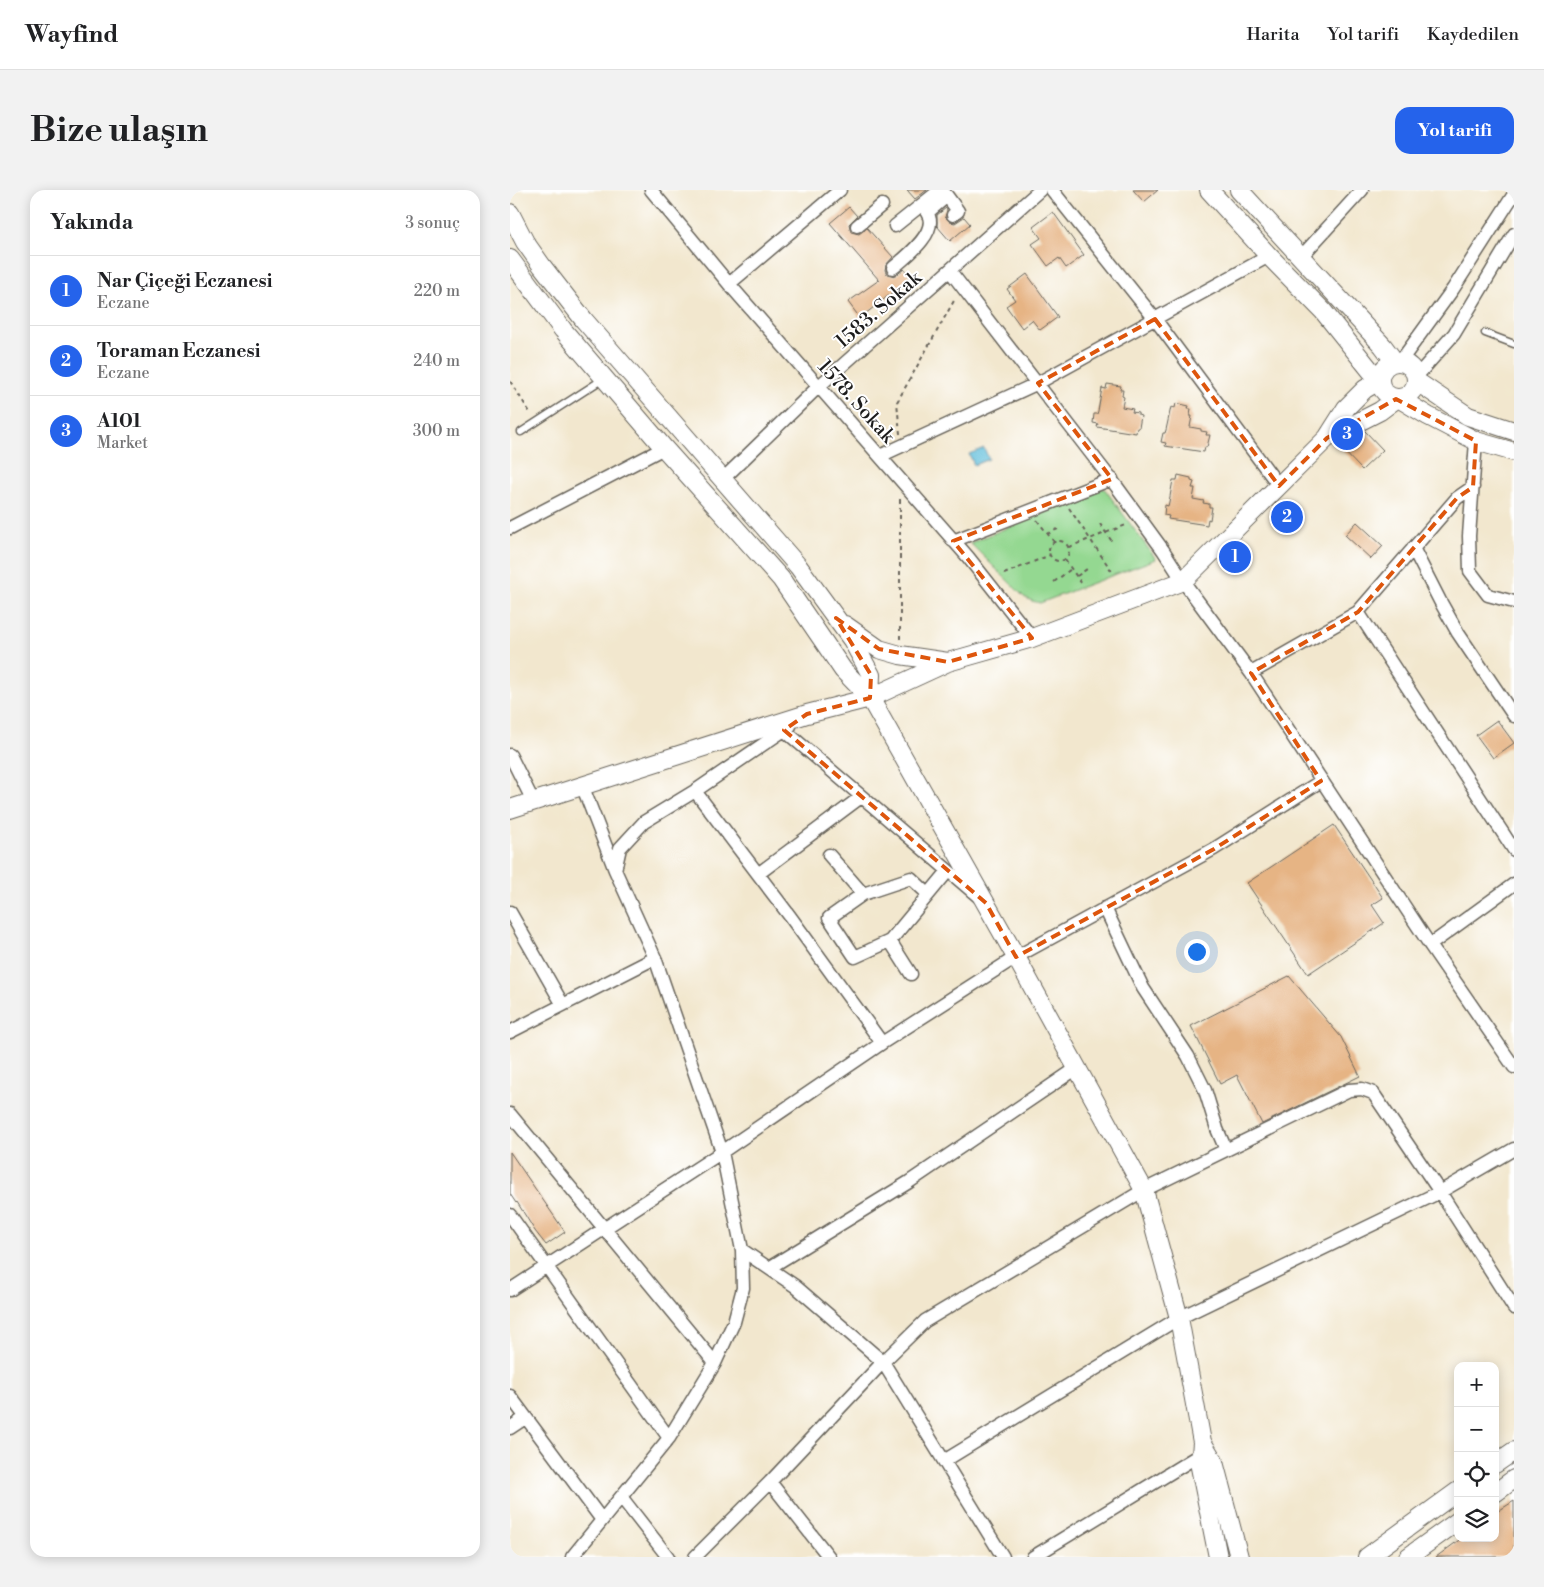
<!DOCTYPE html>
<html lang="tr">
<meta charset="utf-8">
<style>
:root{--surface:#fff;--page:#f2f2f2;--text:#202124;--muted:#757577;--line:#e0e0e0;--accent:#2563eb}
body{margin:0;font-family:"Libre Bodoni",serif;background:var(--page);color:var(--text)}
.controls{position:absolute;right:15px;bottom:15px;display:grid;overflow:hidden;border-radius:10px;box-shadow:0 2px 12px #0003}
.controls button{width:45px;height:45px;display:grid;place-items:center;padding:0;border:0;border-bottom:1px solid var(--line);background:var(--surface);color:var(--text);font:25px sans-serif}
.you{position:absolute;left:686px;top:761px;width:18px;height:18px;margin:-12px;border:4px solid #fff;border-radius:50%;background:#1a73e8;box-shadow:0 0 0 8px #1a73e833}
.badge{display:grid;place-items:center;width:32px;height:32px;border-radius:50%;background:var(--accent);color:#fff;font-size:16px;font-weight:700}
.pin{position:absolute;translate:-50% -50%;border:2px solid #fff;box-shadow:0 1px 5px #0006}
.list{margin:0;padding:0;list-style:none}
h2{display:flex;justify-content:space-between;align-items:center;height:65px;margin:0;padding:0 20px;font-size:21px}
h2 small{font-size:16px;font-weight:400;color:var(--muted)}
.list li{display:grid;grid-template-columns:32px 1fr auto;gap:15px;align-items:center;box-sizing:border-box;height:70px;padding:0 20px;border-top:1px solid var(--line)}
.list b{display:block;font-size:19px;white-space:nowrap}
.list p{margin:0;font-size:16px;white-space:nowrap;color:var(--muted)}
.list em{font-size:16px;font-style:normal;color:var(--muted)}
.icon{flex:none;width:28px;height:28px;fill:none;stroke:currentColor;stroke-width:2;stroke-linecap:round;stroke-linejoin:round}
.map{position:relative;flex:none;width:1004px;height:1367px;overflow:hidden;border-radius:15px}
header{display:flex;align-items:center;gap:30px;box-sizing:border-box;height:70px;padding:0 25px;background:var(--surface);border-bottom:1px solid var(--line)}
header strong{font-size:24px}
nav{display:flex;gap:28px;margin-inline-start:auto;font-size:18px}
.intro{display:flex;align-items:center;justify-content:space-between;box-sizing:border-box;height:120px;padding:0 30px}
h1{margin:0;font-size:35px}
.button{padding:12px 22px;border-radius:15px;background:var(--accent);color:#fff;font-size:18px;font-weight:700}
main{display:flex;gap:30px;padding:0 30px}
aside{flex:1;background:var(--surface);border-radius:15px;box-shadow:0 2px 12px #0003}
.map>svg:first-child{display:block}
</style>
<header>
<strong>Wayfind</strong>
<nav><a>Harita</a><a>Yol tarifi</a><a>Kaydedilen</a></nav>
</header>
<div class="intro"><h1>Bize ulaşın</h1><a class="button">Yol tarifi</a></div>
<main>
<aside>
<h2>Yakında<small>3 sonuç</small></h2>
<ul class="list">
<li><span class="badge">1</span><div><b>Nar Çiçeği Eczanesi</b><p>Eczane</p></div><em>220 m</em></li>
<li><span class="badge">2</span><div><b>Toraman Eczanesi</b><p>Eczane</p></div><em>240 m</em></li>
<li><span class="badge">3</span><div><b>A101</b><p>Market</p></div><em>300 m</em></li>
</ul>
</aside>
<div class="map">
<svg width="1004" height="1367" viewBox="0 0 1004 1367">
<rect width="100%" height="100%" fill="#fff"/>
<filter id="ink" filterUnits="userSpaceOnUse"><feTurbulence type="fractalNoise" baseFrequency=".02" numOctaves="2"/><feDisplacementMap in="SourceGraphic" scale="10" xChannelSelector="R" yChannelSelector="G"/><feConvolveMatrix kernelMatrix="1 2 1 2 8 2 1 2 1" color-interpolation-filters="sRGB"/></filter>
<filter id="wash" filterUnits="userSpaceOnUse"><feTurbulence type="fractalNoise" baseFrequency=".0096" numOctaves="4" result="noise"/><feDisplacementMap in="SourceGraphic" scale="20" xChannelSelector="R" yChannelSelector="G"/><feGaussianBlur stdDeviation="1.12" result="paint"/><feColorMatrix in="noise" values="0 0 0 0 0 0 0 0 0 0 0 0 0 0 0 0 0 1.4 0 .05"/><feComposite in="paint" operator="in"/></filter>
<g filter="url(#wash)">
<rect width="100%" height="100%" fill="#f2e7ce"/>
<path fill="#94d891" stroke="#587a56" d="M594,298l52,71 -116,44 -8,-2 -8,-4 -54,-54z"/>
<path fill="#5bbcd9" stroke="#3c6c7a" d="M474,258l5,11 -15,6 -5,-11z"/>
<g id="blocks">
<path fill="#e6b484" d="M397,0h20l-12,9z
M623,0h25l-14,12z
M339,17l8,9 -8,8 2,8 8,2 8,-6 26,29 -7,8 -1,5 2,4 8,2 9,-7 7,9 -51,40 -12,-16 31,-22 -49,-57z
M436,18l1,2 -2,7 5,5 5,1 9,-6 6,7 -20,17 -13,-15v-11z
M543,22l31,43 -18,13 -7,-10 -11,8 -16,-22 9,-6 -8,-11z
M517,84l31,43 -18,13 -8,-10 -10,8 -16,-22 9,-6 -8,-11z
M597,194l14,2 -1,4h3l-1,6 2,1 -2,10 11,2 -1,3 6,1v2l3,1 -2,12h-2l-1,5 -39,-6 1,-3 -5,-1 1,-9h3l1,-3 4,-23 4,1z
M666,213l13,3 -1,3h3l-1,7h2l-2,11 11,2v2l6,1 -1,3h4l-3,12h-2l-1,5 -39,-6 1,-3 -5,-1 2,-9h2l1,-3 5,-23 4,1z
M855,241l18,19 -21,20 -22,-23 7,-7z
M668,285l13,3v3l3,1 -2,6h3l-2,11 11,2 -1,2 6,1v3h3l-2,13 -2,-1 -1,6 -39,-6 1,-3 -5,-1 1,-10 3,1 1,-4 4,-22h4z
M847,332l26,24 -12,13 -26,-24z
M987,530l17,23 -21,15 -17,-23z
M824,635l49,73 -11,7 12,18 -76,51 -61,-91z
M779,786l52,61 19,39 -98,48 -25,-49 -17,9 -29,-58z
M0,962l55,80 -19,13 -11,-14 -18,-29 -1,1 -6,-9z
M1004,1311v56h-78l26,-19h33v-25z"/>
</g>
</g>
<g filter="url(#ink)">
<use href="#blocks" fill-opacity="0" stroke="#67635a" stroke-width="1"/>
<g fill="none" stroke-linecap="round" stroke-linejoin="round">
<defs>
<path id="lane" d="M975,143l29,11
M11,242l82,-53"/>
<path id="street" d="M141,0l78,94 239,273 64,81
M542,0l103,129 124,167
M437,6l11,15 -5,4
M347,36l25,-21
M385,36l45,-36
M790,68l62,-68
M383,78c13,-11 47,-37 34,-55l20,-17 -6,-6
M440,81l167,216 46,63 20,31 68,92 179,272 84,122
M219,94l111,-94
M890,172l53,-73 61,-95
M906,187l38,-43 60,-100
M966,251l-7,95 1,35 18,24 26,7
M370,266l158,-73 231,-127
M212,290l96,-93 222,-197
M0,338l154,-80
M443,351l159,-62
M903,358l27,53 18,32 56,83
M848,422l156,238
M741,483l107,-61 99,-114 16,-11
M274,540l195,167
M0,565l23,46
M185,601l94,124 93,128
M319,665l34,39
M105,680l5,-22 24,-26 51,-31 95,-65
M248,684l103,-77
M418,704l-17,-16 -48,16 -34,24 26,39 35,-16 58,-70
M595,718l38,80 45,68 17,34 12,39 9,21
M0,722l53,93
M380,751l21,33
M920,755l84,-61
M0,842l145,-74
M0,924l205,249
M0,1025l159,223
M232,1060l53,36 88,76 120,195
M259,1078l140,-86 168,-114
M0,1100l212,-138 160,-109 134,-86 198,-108 107,-68
M0,1206l92,124
M0,1238l15,-10
M434,1271l235,-143 261,-126 74,-43
M260,1292l59,75
M112,1308l46,59
M62,1367l97,-119 46,-75 19,-41 9,-34 -1,-38 -20,-98 -67,-194 -40,-88 -33,-85
M185,1367l75,-75 113,-120 42,-41 219,-131 205,-100 13,-1 11,4 67,99 74,116
M523,1367l168,-103"/>
<path id="secondary" d="M699,0l60,66 54,55 48,60 8,5
M729,0l144,156 12,16
M0,23l15,29 17,24 42,54 214,246 54,74 19,35 -1,23
M0,69l53,71 101,118 117,131 62,91 27,28 146,259 128,233 35,128 23,124
M870 190a18 18 0 1 1 36 0a18 18 0 1 1-36 0Z
M906,191l52,35 46,15
M890,209l28,17 48,25 38,11
M817,248l53,-27 16,-12
M335,435l34,24 21,6 48,7
M0,619l297,-95 63,-16 78,-36 84,-24 151,-57 144,-143 19,-30 19,-19 14,-8
M985,1274l19,-13
M985,1303l19,-14
M708,1367l-18,-90 2,-25 12,20 25,95
M857,1367l91,-66
M898,1367l50,-36"/>
</defs>
<use href="#lane" stroke="#67635a" stroke-width="9"/>
<use href="#street" stroke="#67635a" stroke-width="15"/>
<use href="#secondary" stroke="#67635a" stroke-width="20"/>
<path stroke="#67635a" stroke-width="2" stroke-dasharray="4 4" stroke-linecap="butt" d="M0,191l21,33
M390,244l-3,-32 58,-103
M559,318l44,65
M527,330l17,22
M590,334l13,19
M537,344l11,-5
M539 361a10 10 0 1 1 20 0a10 10 0 1 1-20 0Z
M559,357l57,-22
M555,370l17,24
M494,384l46,-19
M567,386l10,-7
M544,392l17,-13
M390,449v-140"/>
<use href="#lane" stroke="#fff" stroke-width="6"/>
<use href="#street" stroke="#fff" stroke-width="12"/>
<use href="#secondary" stroke="#fff" stroke-width="18"/>
</g>
</g>
<path fill="none" stroke="#de560d" stroke-width="4" stroke-dasharray="10 6" stroke-linejoin="round" d="M645,129l124,167 48,-48 69,-39 80,42 -3,46 -16,11 -99,114 -107,61 70,108 -107,68 -198,108 -30,-54 -202,-173 23,-16 63,-16 1,-23 -35,-57 43,31 69,13 84,-24 -79,-97 159,-62 -74,-96z"/>
<g text-anchor="middle" stroke-width="4" stroke-linejoin="round" paint-order="stroke">
<g font-size="20" fill="#1c1c1c" stroke="#fff">
<text transform="translate(368 119) rotate(-41)" y="7">1583. Sokak</text>
<text transform="translate(347 211) rotate(48)" y="7">1578. Sokak</text>
</g>
</g>
</svg>
<div class="controls">
<button>+</button>
<button>−</button>
<button><svg class="icon" aria-label="locate" viewBox="0 0 24 24"><circle cx="12" cy="12" r="6"/><path d="M12 2v4M12 18v4M2 12h4M18 12h4"/></svg></button>
<button><svg class="icon" aria-label="layers" viewBox="0 0 24 24"><path d="M12 4l9 5-9 5-9-5zM3 14l9 5 9-5"/></svg></button>
</div>
<div class="you"></div>
<div class="pin badge" style="left:725px;top:367px">1</div>
<div class="pin badge" style="left:777px;top:327px">2</div>
<div class="pin badge" style="left:837px;top:244px">3</div>
</div>
</main>
